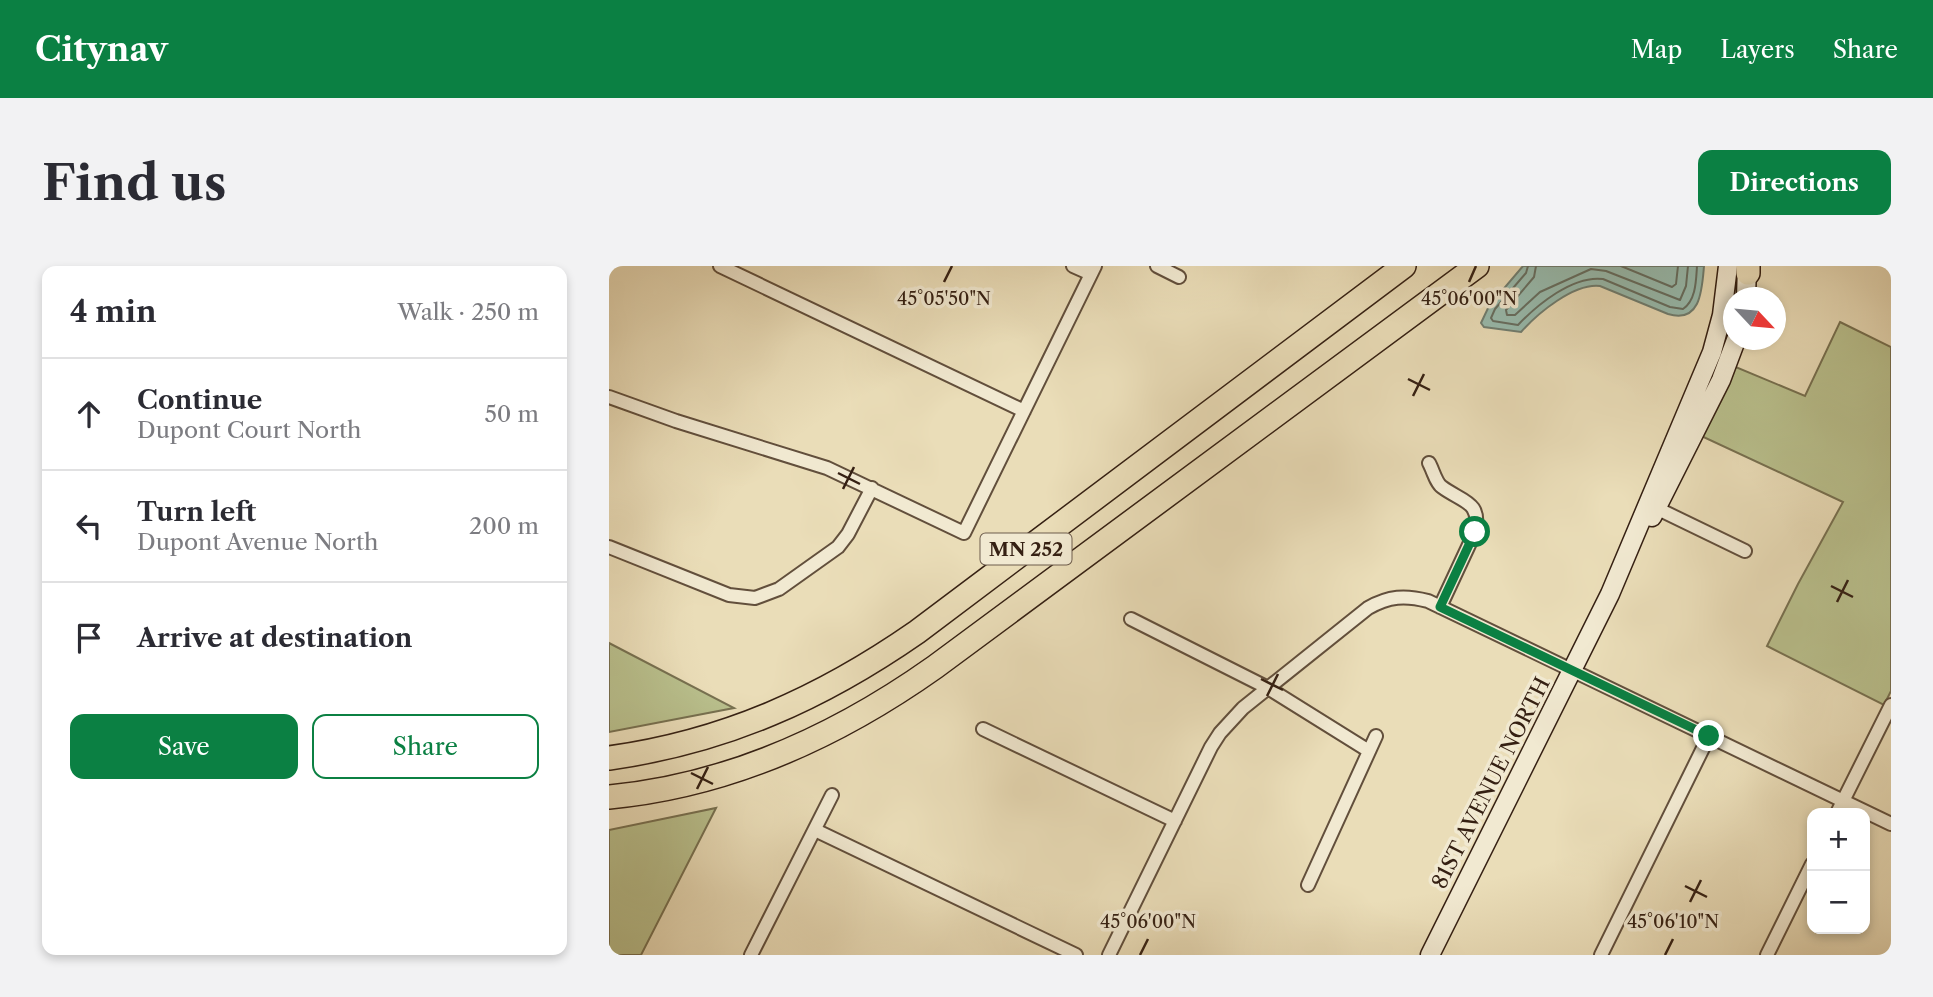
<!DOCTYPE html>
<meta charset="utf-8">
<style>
:root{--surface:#fff;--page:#f2f2f3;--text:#2b2b33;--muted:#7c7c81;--line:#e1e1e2;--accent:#0b8043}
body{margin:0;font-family:"Libre Caslon Text",serif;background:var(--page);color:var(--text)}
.controls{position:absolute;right:21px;bottom:21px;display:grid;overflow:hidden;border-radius:14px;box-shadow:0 4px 10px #0003}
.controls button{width:63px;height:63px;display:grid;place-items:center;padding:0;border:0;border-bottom:2px solid var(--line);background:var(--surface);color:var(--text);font:35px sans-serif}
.compass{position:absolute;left:1114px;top:21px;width:63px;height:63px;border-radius:50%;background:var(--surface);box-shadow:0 4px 10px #0003;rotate:116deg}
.stop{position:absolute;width:21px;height:21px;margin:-16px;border:5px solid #0b8043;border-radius:50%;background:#fff}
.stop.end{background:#0b8043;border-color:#fff;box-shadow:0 2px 7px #0008}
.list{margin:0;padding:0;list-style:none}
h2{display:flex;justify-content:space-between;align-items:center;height:91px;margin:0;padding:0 28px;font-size:30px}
h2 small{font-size:23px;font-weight:400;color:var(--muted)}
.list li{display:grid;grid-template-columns:46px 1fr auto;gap:21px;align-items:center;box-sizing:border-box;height:112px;padding:0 28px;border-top:2px solid var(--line)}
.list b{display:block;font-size:26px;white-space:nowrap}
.list p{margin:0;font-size:23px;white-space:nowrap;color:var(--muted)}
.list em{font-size:23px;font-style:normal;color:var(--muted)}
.actions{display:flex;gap:14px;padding:21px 28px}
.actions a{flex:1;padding:16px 0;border:2px solid var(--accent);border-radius:14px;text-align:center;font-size:24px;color:var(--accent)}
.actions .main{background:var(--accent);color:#fff}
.icon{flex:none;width:38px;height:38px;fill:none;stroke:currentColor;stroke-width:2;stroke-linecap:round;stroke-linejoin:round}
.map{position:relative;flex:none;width:1282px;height:689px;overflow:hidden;border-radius:14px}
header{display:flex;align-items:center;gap:42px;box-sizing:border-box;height:98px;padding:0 35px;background:var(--accent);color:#fff}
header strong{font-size:33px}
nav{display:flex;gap:38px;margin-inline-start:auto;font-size:24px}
.intro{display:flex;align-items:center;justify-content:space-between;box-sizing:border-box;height:168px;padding:0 42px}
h1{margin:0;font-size:49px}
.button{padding:18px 32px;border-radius:14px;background:var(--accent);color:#fff;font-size:24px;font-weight:700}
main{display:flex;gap:42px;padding:0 42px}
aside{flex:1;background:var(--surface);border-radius:14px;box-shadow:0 4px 10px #0003}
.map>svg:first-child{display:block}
</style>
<header>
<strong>Citynav</strong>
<nav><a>Map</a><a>Layers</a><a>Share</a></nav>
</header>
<div class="intro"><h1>Find us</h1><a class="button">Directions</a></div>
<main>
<aside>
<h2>4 min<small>Walk · 250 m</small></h2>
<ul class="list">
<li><svg class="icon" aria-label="ahead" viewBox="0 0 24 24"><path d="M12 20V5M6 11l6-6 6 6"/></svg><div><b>Continue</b><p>Dupont Court North</p></div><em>50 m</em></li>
<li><svg class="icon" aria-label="left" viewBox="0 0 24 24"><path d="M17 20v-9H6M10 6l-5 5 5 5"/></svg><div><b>Turn left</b><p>Dupont Avenue North</p></div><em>200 m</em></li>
<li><svg class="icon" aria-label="arrive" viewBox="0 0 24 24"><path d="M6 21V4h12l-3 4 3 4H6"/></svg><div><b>Arrive at destination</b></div></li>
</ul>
<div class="actions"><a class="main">Save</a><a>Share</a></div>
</aside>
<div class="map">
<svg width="1282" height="689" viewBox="0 0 1282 689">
<rect width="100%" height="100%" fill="#eaddb8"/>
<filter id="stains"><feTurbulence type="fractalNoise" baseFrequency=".00286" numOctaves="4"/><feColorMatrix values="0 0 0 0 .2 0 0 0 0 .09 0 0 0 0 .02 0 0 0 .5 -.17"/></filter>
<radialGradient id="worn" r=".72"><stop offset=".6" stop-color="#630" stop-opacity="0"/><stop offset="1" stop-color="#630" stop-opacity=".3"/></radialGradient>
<path fill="#b9c08d" stroke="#777050" stroke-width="2" d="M1231,56l51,25v344l-7,14 -117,-59 31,-62 45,-82 -146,-68 34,-69 74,31z
M0,377l125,65 -125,24z
M107,542l-75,147h-32v-125z"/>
<path fill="#98bcaf" stroke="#707e71" stroke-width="2" d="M914,0h181c-2,23 -3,58 -36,48l-68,-28c-26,-3 -62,27 -79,46l-37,-5 -3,-4 8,-17z"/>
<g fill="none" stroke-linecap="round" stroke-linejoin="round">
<path stroke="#666e61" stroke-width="2" d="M919,0l-2,7 -31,36 -4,9 2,3 25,4c19,-20 55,-50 85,-46l67,28 13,2c13,-9 13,-28 14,-43
M927,0l-2,11 -28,33 1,5h8l25,-23 51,-23 15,2 74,29 6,-14 2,-20
M1012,0l51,21 4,-3 2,-18"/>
<defs>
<path id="street" d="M111,0l304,145
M464,0l18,8
M548,0l22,11
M0,131l67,24 151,47 137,65 131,-267
M820,197c4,7 7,20 13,24 20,15 40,14 33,45l-35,75
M1041,239l95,46
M0,281l120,48 26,3 24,-9 59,-42 10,-13 24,-46
M522,353l137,69 101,63
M374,463l192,92
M1228,547l54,-108
M206,564l261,125
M699,619l68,-149
M142,689l81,-160
M500,689l102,-208 9,-14 23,-25 125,-100c21,-12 37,-13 60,-7l463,223
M992,689l108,-219
M1158,689l45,-91"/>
<path id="secondary" d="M1137,32l1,-32
M1043,251l69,-137 15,-40
M821,689l180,-361 102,-242 10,-37 6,-49"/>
<path id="highway" d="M1139,7v-7
M0,492c116,-16 213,-60 308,-126l487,-366
M0,531c119,-11 230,-62 326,-130l542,-401"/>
</defs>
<use href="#street" stroke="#624f3c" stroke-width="16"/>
<use href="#secondary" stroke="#352013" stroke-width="21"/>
<use href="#highway" stroke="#352013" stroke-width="26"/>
<use href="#street" stroke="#f1e9d1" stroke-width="12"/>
<use href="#secondary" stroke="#f1e9d1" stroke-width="18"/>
<use href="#highway" stroke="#eaddb8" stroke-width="23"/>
</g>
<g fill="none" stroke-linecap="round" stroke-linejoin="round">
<path stroke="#0b8043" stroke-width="9" d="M866,266l-35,75 269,129"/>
</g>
<path fill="none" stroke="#352013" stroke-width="2.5" d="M335,16l8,-16M860,16l7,-16M799,113l22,11M804,130l11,-22M229,207l22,11M234,223l11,-22M1222,320l22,11M1228,336l11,-22M652,413l22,11M658,430l11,-22M82,507l22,11M88,523l11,-22M1076,620l22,11M1081,636l11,-22M531,689l8,-16M1056,689l8,-16"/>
<g text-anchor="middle" stroke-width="7" stroke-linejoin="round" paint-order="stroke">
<rect fill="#f1e9d1" stroke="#6d5c4c" stroke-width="2" x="371.5" y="267.5" width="91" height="31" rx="5"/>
<g font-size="19" font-weight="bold" fill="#352013">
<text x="417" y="290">MN 252</text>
</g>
<g font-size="21" fill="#352013" stroke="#f1e9d1">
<text transform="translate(882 517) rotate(-63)" y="7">81ST AVENUE NORTH</text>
</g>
</g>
<g font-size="18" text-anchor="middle" fill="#352013" stroke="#f1e9d1" stroke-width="7" stroke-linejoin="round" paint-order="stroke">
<text x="335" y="39">45°05'50"N</text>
<text x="860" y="39">45°06'00"N</text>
<text x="539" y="662">45°06'00"N</text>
<text x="1064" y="662">45°06'10"N</text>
</g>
<rect width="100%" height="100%" filter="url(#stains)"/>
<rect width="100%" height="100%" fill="url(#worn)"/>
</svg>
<div class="controls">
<button>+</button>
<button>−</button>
</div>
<svg class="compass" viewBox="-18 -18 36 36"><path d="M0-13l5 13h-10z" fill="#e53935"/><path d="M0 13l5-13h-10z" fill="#7c7c81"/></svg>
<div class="stop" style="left:866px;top:266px"></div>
<div class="stop end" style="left:1100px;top:470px"></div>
</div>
</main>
